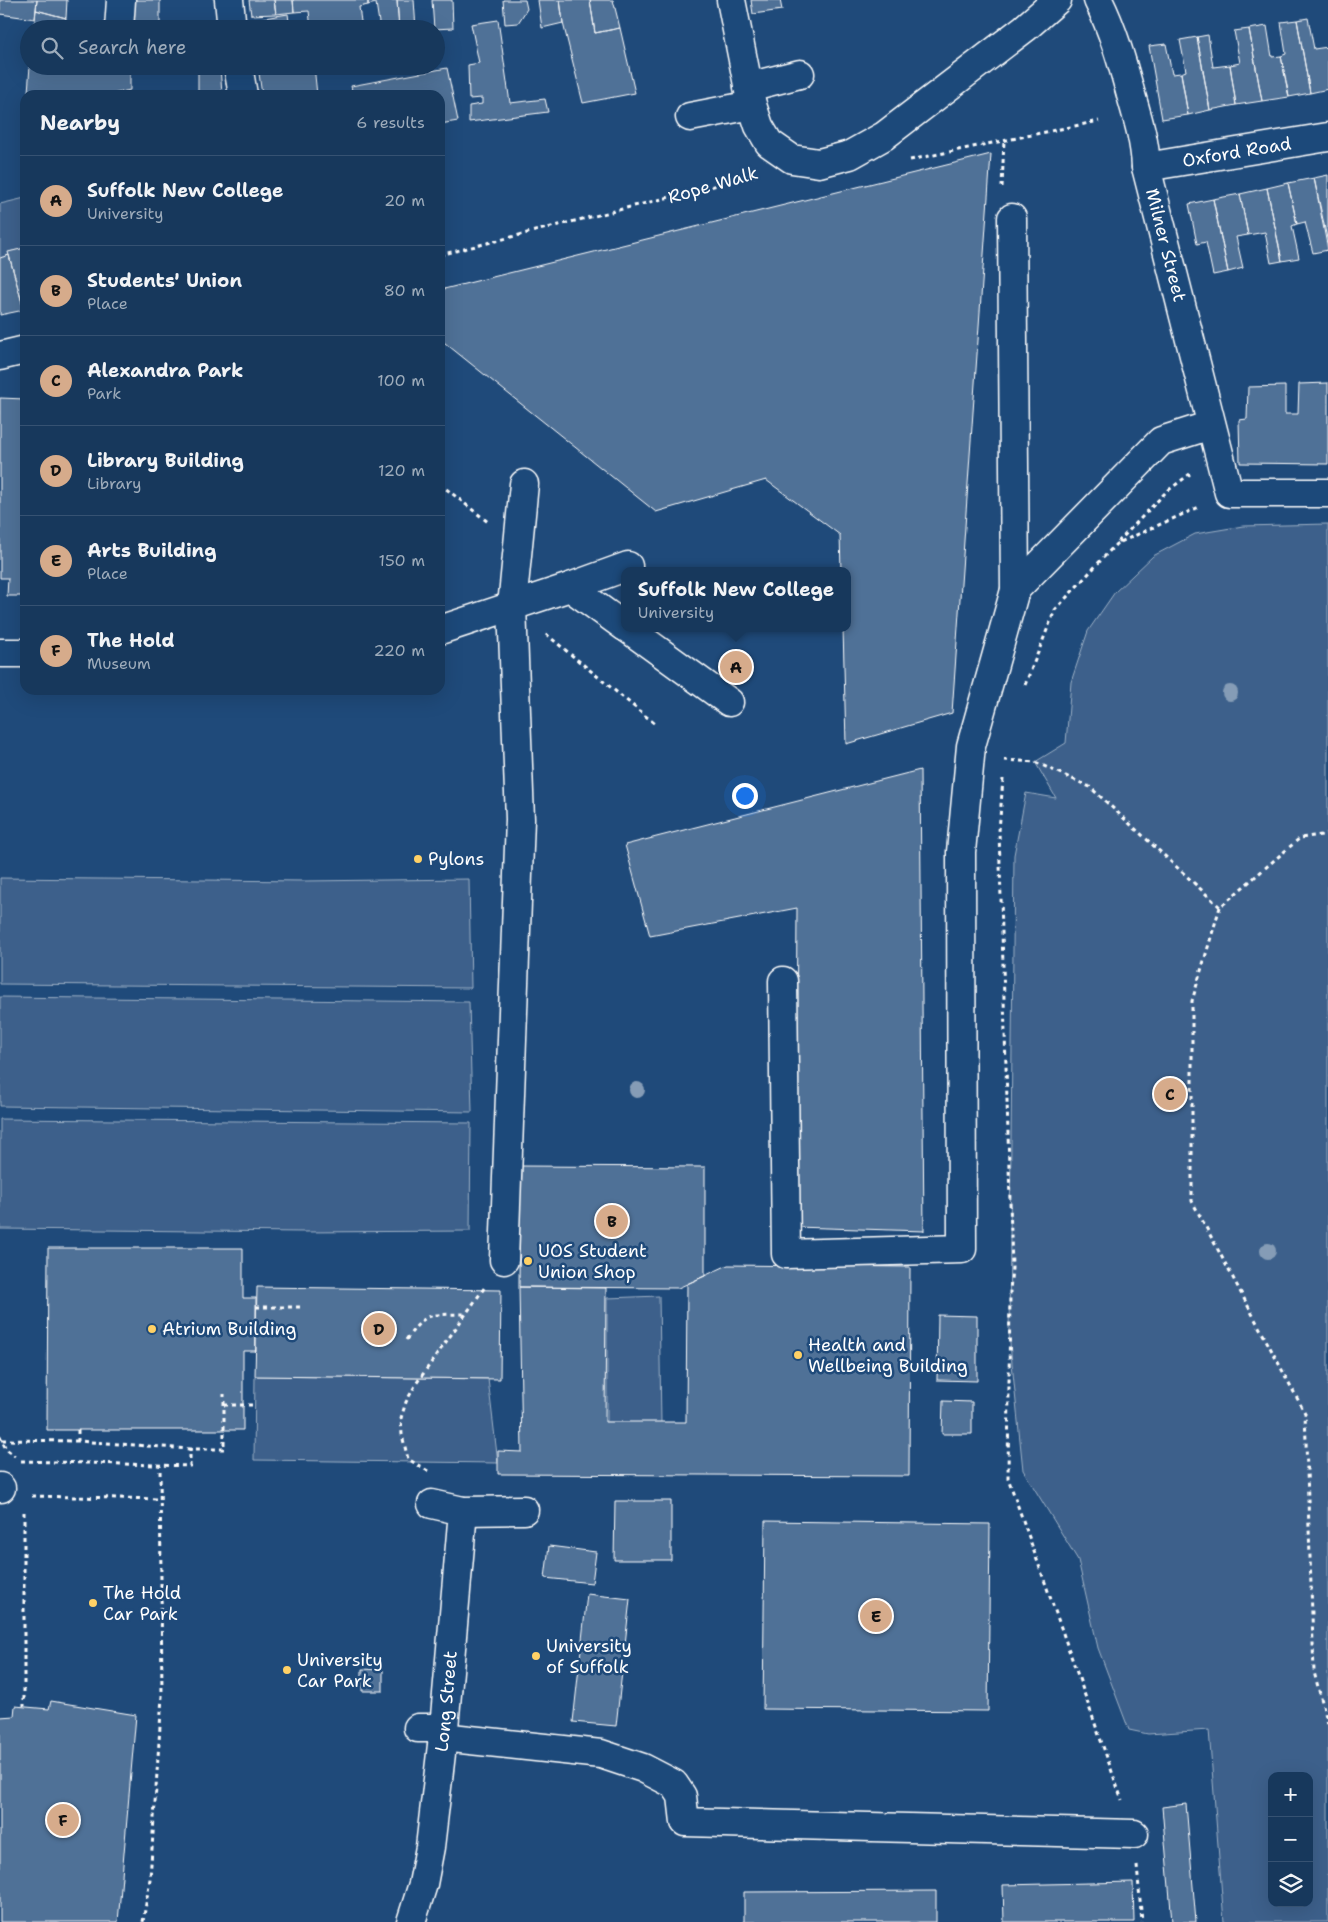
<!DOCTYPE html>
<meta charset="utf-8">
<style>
:root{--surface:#17385c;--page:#203f62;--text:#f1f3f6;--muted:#9eacbb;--line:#365272;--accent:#d6ab8b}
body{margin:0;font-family:"Shantell Sans",sans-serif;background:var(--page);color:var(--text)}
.controls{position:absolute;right:15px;bottom:15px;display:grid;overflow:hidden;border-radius:10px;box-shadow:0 5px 20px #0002}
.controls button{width:45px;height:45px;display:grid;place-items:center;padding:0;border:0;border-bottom:1px solid var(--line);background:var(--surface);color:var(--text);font:25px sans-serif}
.you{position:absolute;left:744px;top:795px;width:18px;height:18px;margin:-12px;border:4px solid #fff;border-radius:50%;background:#1a73e8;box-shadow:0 0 0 8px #1a73e833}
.badge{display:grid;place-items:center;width:32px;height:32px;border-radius:50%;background:var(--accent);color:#111;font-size:16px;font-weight:700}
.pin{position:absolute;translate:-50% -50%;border:2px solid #fff;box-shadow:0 1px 5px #0006}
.popup{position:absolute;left:621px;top:567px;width:230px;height:65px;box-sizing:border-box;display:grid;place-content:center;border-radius:10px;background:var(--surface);filter:drop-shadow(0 1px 4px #0005);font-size:16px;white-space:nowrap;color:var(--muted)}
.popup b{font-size:19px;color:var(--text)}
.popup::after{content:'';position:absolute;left:50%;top:100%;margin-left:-10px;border:10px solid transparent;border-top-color:var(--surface)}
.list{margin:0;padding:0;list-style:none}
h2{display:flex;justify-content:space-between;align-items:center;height:65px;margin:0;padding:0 20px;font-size:21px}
h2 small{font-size:16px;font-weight:400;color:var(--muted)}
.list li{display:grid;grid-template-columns:32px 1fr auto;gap:15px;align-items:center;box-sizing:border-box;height:90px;padding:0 20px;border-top:1px solid var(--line)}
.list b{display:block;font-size:19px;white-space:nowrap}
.list p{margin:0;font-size:16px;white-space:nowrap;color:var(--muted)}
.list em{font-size:16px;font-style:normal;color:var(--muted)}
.icon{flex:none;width:28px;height:28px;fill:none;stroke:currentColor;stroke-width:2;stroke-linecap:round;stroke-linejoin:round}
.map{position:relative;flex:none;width:1328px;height:1922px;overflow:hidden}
.search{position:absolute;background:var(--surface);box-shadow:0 5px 20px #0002;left:20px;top:20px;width:425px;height:55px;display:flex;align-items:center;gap:12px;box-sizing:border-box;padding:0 18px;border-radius:28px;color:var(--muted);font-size:19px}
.panel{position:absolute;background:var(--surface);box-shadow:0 5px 20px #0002;left:20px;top:90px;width:425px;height:605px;border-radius:15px}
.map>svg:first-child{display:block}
</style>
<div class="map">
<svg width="1328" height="1922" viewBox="0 0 1328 1922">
<rect width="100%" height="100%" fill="#1f4a7a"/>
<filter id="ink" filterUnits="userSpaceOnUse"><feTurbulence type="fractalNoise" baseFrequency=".02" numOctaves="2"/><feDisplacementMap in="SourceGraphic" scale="10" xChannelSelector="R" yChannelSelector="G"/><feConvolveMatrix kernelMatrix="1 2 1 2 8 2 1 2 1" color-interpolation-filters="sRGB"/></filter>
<g filter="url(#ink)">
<path fill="#3c618b" stroke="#9eb0c5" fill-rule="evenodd" d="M25,198v50l-16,4v3l-9,3v-54z
M1328,524v1398h-104l-15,-192 -61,4 -19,-4 -31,-82 -20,-88 -55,-90 -14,-136 5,-479 12,-62 30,5 -21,-36 31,-19 5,-61 17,-51 27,-39 38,-36 42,-22 48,-8zM1272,1776h37v127h-37z
M0,878l304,3 165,-2 2,109 -471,-4z
M0,997l469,5 3,110 -472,-6z
M0,1119l471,4 -1,108 -167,1 -303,-3z
M659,1296l2,128 -54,-2v-124z
M255,1376l233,3 10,84 -244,-3z"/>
<path fill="#507197" stroke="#fff" d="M0,0h37l-2,19 -35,-5z
M37,0h30l-1,18 -30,-8z
M135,0h25v29h-26z
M249,0h25l2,14 -25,1z
M274,0h19l1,12 -18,2z
M293,0h75v5l-9,2 3,22h-51l-2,-18 -15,1z
M368,0h29l2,29h-19l-4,-26 -8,2z
M397,0h17l2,29h-17z
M432,0h20l1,28 -19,1z
M503,0h22l2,9 -9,14 -13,1z
M538,0h22l3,23 -21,5z
M560,0h30l5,33 25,-5 15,65 -52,10 -20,-80z
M590,0h23l7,28 -25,5z
M751,0h29l2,10 -29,4z
M36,10l30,8 -1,11h-31z
M288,14l2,15h-37l-1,-9z
M1308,18l6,31 14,-2v42l-18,4 -13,-73z
M498,20l12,83 35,-4 3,13 -79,10v-16l13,-2v-6l-13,1 -1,-34 11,-2 -8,-39z
M1297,20l13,73 -21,4 -8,-41 5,-2 -5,-32z
M1267,26l5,31 9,-1 8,41 -27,4 -13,-72z
M1249,29l13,72 -26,4 -6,-40 10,-2 -6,-32z
M1208,35l5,32 17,-2 6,40 -26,5 -13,-73z
M1197,37l13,73 -22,5 -7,-42 5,-2 -6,-31z
M1166,44l6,30 9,-1 7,42 -26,4 -13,-73z
M30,66h100v24l-22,5h-64v-3h-16z
M220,66l2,29h-24v-28z
M258,66h56l3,29h-55z
M447,68l11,53 -18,3v-29h-87l-2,-9z
M991,154l-39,559 -106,31 -3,-116h4v-57h-6l-1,-36 -74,-55 -110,32 -216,-173v-49z
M1328,175v68l-14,-65z
M1314,178l14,72 -15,3 -8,-31 -8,2 -9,-41z
M1288,183l9,41 -5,2 7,32 -17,3 -15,-73z
M1267,188l15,73 -11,2 -6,-31 -17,3 -8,-41z
M1240,194l8,41 -12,2 7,31 -15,4 -15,-73z
M1213,199l15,73 -15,3 -7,-33 -9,2 -8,-40z
M25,248v57l-2,1 -15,-54z
M9,255l15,55 -24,5v-57z
M1328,383v81l-88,-1 -1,-43 8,-1 1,-32 37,-1v28h13l1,-30z
M0,398l25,1v219h-3l1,-22h-16l1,-18h-8z
M920,770l4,461 -129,-4 2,-319 -147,28 -25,-91z
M520,1166l185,1v109l-27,12 -159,-1z
M48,1248h195v50h13v53h-13v79h-196z
M728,1265l182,2 -1,209 -411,-2v-23l24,1 -3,-165 87,1 -1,134h81l1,-138z
M257,1287l244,3 -1,89 -245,-3z
M938,1315l39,1v65l-40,-1z
M943,1401l29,1v32h-30z
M615,1501h56v59h-57z
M765,1521l225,3 -2,187 -225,-2z
M549,1546l47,6 -4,31 -47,-5z
M587,1594l43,5 -14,127 -43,-4z
M362,1669l21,1v21h-21z
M51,1701l85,14 -18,207h-118v-205l14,-1 1,-10 34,3z
M1186,1804l10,118h-24l-10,-115z
M1133,1882l1,40h-130l-1,-37z
M936,1891v31h-192v-30z"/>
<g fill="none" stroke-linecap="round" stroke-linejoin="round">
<defs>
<g id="minor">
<path d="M229,0l3,29"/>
<path d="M731,0l21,105 7,21 10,17 23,16 27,4 31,-8 34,-19 141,-108 32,-28"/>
<path id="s1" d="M1098,0c15,30 24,62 33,95 7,24 14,47 15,72l83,326h99"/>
<path d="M119,29l2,-29"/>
<path d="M238,66l5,29"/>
<path d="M748,87l52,-13"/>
<path d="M690,117l62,-12"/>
<path id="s2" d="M1146,167l182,-30"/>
<path d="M0,356l25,-6"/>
<path d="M570,587l58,-21"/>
<path d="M1015,590l146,-149 50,-16"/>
<path d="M627,628l102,74"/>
<path d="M440,630l130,-43 55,40"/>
<path d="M0,653h25"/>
<path d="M783,981l3,273 176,-5 -1,-397 10,-106 44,-156 -3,-372"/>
<path d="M504,1260l16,-441 -8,-213 12,-122"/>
<path d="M0,1487l1,1"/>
<path d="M463,1511l61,-1"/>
<path d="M418,1728h26"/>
<path d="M442,1737l159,17 42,14 31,16 8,12 3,26 449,12"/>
<path id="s3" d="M411,1922l12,-38 7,-37 14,-119 19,-217 -31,-7"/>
</g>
</defs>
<use href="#minor" stroke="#fff" stroke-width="31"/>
<path stroke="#fff" stroke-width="3" stroke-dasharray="4 4" stroke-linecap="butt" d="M910,160l189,-39
M1002,187l2,-47
M440,255l317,-80
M440,484l48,38
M1118,542l48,-50 24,-18
M546,634l108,89
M1025,685l30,-75 61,-66 83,-37
M1004,760l31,2 55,25 130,120 80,-69 28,-4
M1003,779l-4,52 13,437 -2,23 -2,187 114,322
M1220,907l-28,94v200l113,212 9,259 14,52
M256,1307h46
M406,1340c20,-29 24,-25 58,-26
M224,1405h31
M78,1430v11l112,8
M0,1436l6,13 9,7
M2,1440l76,1
M21,1461l169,5v-17h34v-55
M428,1471l-20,-12 -6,-24 -1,-17 5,-16 10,-18 69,-97
M32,1496l128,3
M24,1512v194
M1137,1866l5,56
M143,1922l7,-43 12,-183 -2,-230"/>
<use href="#minor" stroke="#1f4a7a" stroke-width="28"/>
</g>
<g fill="#859cb6">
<circle cx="1230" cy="693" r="8"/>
<circle cx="637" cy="1090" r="8"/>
<circle cx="1268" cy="1251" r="8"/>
</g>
</g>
<g fill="#ffd166" stroke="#1f4a7a" stroke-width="2">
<circle cx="418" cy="859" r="5"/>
<circle cx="528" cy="1261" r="5"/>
<circle cx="152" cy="1329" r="5"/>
<circle cx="798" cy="1355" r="5"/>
<circle cx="93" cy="1603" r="5"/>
<circle cx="536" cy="1656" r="5"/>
<circle cx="287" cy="1670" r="5"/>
</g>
<g text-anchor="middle" stroke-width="5" stroke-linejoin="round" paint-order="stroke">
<g font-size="18" fill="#fff" stroke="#1f4a7a">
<text dy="6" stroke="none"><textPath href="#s2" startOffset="92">Oxford Road</textPath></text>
<text transform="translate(713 185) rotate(-16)" y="6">Rope Walk</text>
<text dy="6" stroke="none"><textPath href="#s1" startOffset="255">Milner Street</textPath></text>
<text dy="6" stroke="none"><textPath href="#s3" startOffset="224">Long Street</textPath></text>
</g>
<g font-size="18" fill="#fff" stroke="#1f4a7a" text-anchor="start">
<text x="428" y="865">Pylons</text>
<text x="538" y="1257">UOS Student<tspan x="538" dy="21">Union Shop</tspan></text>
<text x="162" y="1335">Atrium Building</text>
<text x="808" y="1351">Health and<tspan x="808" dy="21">Wellbeing Building</tspan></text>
<text x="103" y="1599">The Hold<tspan x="103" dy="21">Car Park</tspan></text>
<text x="546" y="1652">University<tspan x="546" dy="21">of Suffolk</tspan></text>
<text x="297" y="1666">University<tspan x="297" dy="21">Car Park</tspan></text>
</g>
</g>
</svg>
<div class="controls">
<button>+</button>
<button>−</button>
<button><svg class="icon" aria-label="layers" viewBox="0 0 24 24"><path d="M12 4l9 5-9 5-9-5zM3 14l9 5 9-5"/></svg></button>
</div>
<div class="you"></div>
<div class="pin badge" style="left:736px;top:667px">A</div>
<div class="popup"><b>Suffolk New College</b>University</div>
<div class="pin badge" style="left:612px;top:1221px">B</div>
<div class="pin badge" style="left:1170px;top:1094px">C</div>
<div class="pin badge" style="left:379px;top:1329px">D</div>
<div class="pin badge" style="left:876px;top:1616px">E</div>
<div class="pin badge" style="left:63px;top:1820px">F</div>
<div class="search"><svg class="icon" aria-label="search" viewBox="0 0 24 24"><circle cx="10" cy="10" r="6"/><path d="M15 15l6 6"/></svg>Search here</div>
<section class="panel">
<h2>Nearby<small>6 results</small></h2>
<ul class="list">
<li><span class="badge">A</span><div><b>Suffolk New College</b><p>University</p></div><em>20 m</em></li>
<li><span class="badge">B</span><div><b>Students' Union</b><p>Place</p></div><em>80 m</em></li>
<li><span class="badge">C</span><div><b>Alexandra Park</b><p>Park</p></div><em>100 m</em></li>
<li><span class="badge">D</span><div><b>Library Building</b><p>Library</p></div><em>120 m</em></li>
<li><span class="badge">E</span><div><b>Arts Building</b><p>Place</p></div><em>150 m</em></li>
<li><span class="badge">F</span><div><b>The Hold</b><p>Museum</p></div><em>220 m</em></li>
</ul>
</section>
</div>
